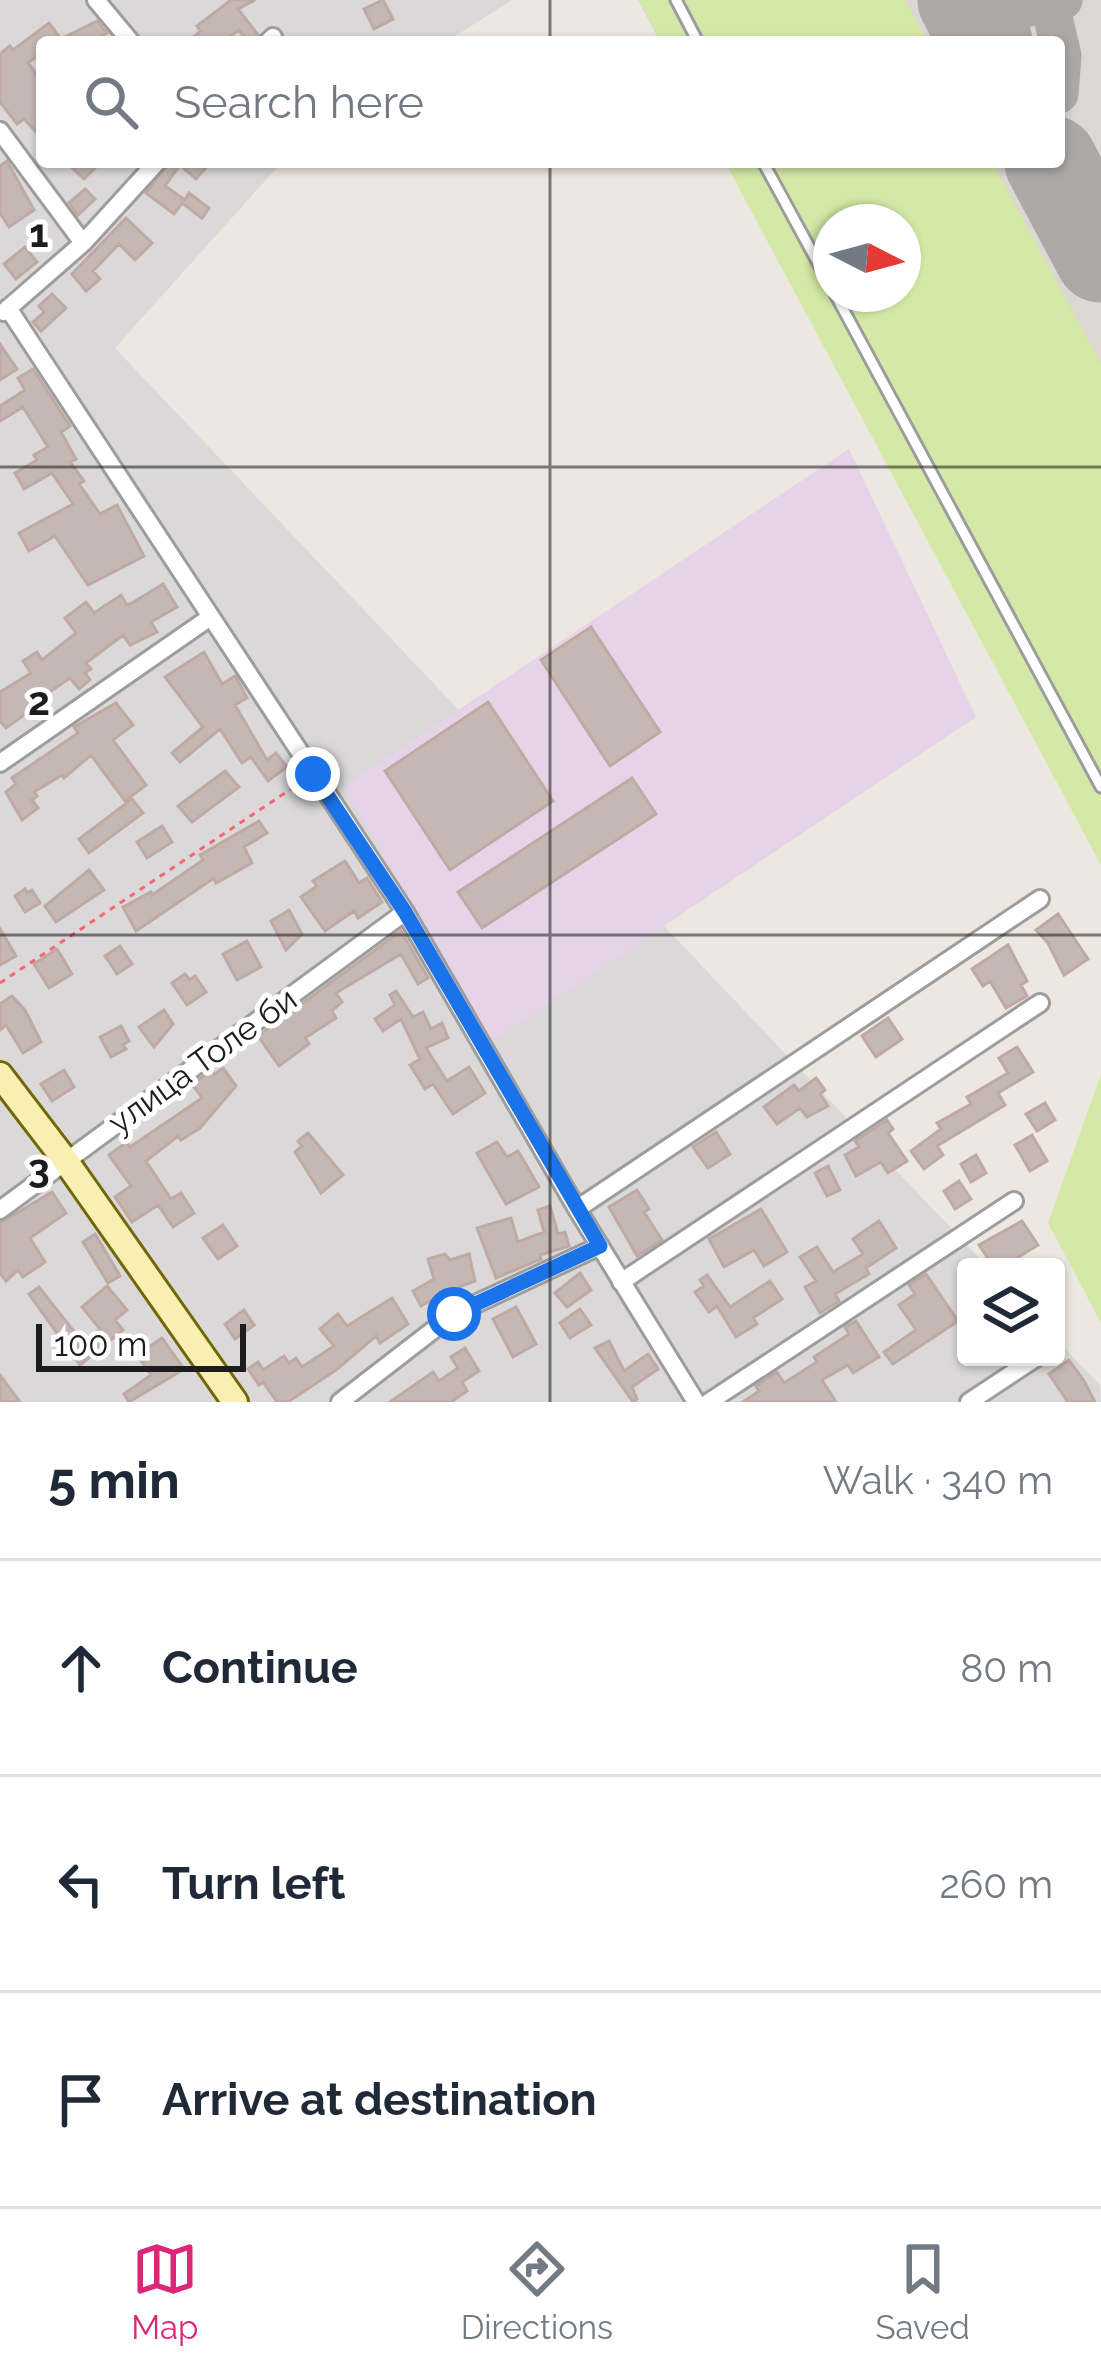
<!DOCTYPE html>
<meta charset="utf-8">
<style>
:root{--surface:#fff;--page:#f2f2f3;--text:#1f2937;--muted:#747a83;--line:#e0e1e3;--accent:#db2777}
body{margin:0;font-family:Raleway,sans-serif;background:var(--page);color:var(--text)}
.controls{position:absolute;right:36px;bottom:36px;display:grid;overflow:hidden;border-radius:12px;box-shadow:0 3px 9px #0004}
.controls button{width:108px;height:108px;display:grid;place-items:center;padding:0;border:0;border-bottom:3px solid var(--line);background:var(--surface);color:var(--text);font:60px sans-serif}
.compass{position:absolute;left:813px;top:204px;width:108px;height:108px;border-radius:50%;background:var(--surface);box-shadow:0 3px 9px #0004;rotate:96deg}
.scale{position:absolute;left:36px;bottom:30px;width:210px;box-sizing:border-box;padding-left:12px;border:6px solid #1c1c1c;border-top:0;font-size:33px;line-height:42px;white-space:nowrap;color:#1c1c1c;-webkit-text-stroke:9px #fff;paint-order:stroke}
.stop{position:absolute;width:36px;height:36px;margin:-27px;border:9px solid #1a73e8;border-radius:50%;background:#fff}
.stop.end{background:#1a73e8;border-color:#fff;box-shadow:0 3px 12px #0008}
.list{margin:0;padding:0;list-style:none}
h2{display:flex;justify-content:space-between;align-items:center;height:156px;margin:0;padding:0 48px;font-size:51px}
h2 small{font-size:39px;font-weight:400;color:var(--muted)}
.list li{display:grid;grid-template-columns:78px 1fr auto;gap:36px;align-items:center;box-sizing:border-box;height:216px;padding:0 48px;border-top:3px solid var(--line)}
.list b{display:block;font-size:45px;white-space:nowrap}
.list em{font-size:39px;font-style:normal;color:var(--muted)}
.icon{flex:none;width:66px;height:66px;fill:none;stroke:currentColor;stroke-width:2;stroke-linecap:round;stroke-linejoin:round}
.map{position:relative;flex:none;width:1101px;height:1402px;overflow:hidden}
.search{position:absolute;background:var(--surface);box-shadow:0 3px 9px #0004;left:36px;right:36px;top:36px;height:132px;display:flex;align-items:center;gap:30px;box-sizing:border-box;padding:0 42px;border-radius:12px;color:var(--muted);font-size:45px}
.sheet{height:804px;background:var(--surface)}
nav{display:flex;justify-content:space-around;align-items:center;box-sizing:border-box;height:168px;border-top:3px solid var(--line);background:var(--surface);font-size:33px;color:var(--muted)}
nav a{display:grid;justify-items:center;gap:6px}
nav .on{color:var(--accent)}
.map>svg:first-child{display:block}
</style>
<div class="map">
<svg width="1101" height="1402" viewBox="0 0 1101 1402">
<rect width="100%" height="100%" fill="#ede7e1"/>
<path fill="#dad8d9" d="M0,0h512l-66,42h-404v120h240l-167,186 873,919h-22v90h90v-18l44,46 1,17h-1101z"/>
<path fill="#e6d3e7" d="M849,449l127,268 -484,324 -149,-254z"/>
<path fill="#dcd7d3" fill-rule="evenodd" d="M638,0h463v862l-372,-700h330v-120h-399zM831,222h72v72h-72z"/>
<path fill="#d4e9a6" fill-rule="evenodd" d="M639,0h266l23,42h-267z
M725,162h267l109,202v501zM831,222h72v72h-72z
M1101,1074v249l-53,-100z"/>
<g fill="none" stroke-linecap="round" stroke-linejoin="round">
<path stroke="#aca8a6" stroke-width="39" d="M960,0l2,42
M993,0l39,7 31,-7
M1049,0l13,56 -3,38"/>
<path stroke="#aca8a6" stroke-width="93" d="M964,0l22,42
M1051,162l50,94"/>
</g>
<path fill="#c5b8b4" stroke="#bfaaa3" stroke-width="3" d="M231,0h24l-17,9 20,26 -2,3 -8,4 -9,-12 -16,12h-36l14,-11 -4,-5z
M383,0l10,19 -19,10 -10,-20z
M97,21l10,12 -17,9h-48v10l-14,11 14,18v57l-18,-19 -7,5 -17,-22v-48l10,-8 3,4 36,-27 12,16z
M7,161l27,49 -25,17 -9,-14v-47z
M66,162h35l-17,17z
M169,162h42l-15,17 -16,-14 -15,21 20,14 4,-7 20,15 -7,10 -20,-15 -8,11 -28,-21z
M85,189l10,10 -17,16 -9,-12z
M126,218l26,25 -17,17 -16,-16 -26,27 7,8 -14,12 -14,-17z
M25,247l12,15 -21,17 -12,-15z
M52,294l14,14 -25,23 -8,-9 11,-10 -5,-6z
M0,344l17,25 -17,11z
M33,369l37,57 -9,6 15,27 -6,3 14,19 -5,3 21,30 17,-9 27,51 -56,29 -33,-49 -26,15 -10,-18 54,-29 -21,-31 -28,16 -9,-16 22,-13 -3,-5 14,-8 -25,-40 -23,14v-15l25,-16 -7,-12z
M163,584l14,23 -26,15 6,10 -27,13 -7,-10 -37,28 5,6 -6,4 5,7 -11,9 -9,-11 -41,28 2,4 -25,18 -6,-7v-29l31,-19 -8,-12 14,-9 5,8 34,-27 -11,-15 21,-16 8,11 27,-18 6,10 5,-2z
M591,627l69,105 -50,34 -69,-106z
M204,652l18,32 13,-8 2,3 10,19 -12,7 32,55 9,-7 11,14 -19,14 -17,-24 -9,6 -22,-34 -40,33 -8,-9 31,-26 -38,-50z
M488,702l65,99 -103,69 -65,-99z
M116,703l17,22 -20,15 33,45 -21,16 -34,-46 -27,23 -2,-3 -28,17 3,4 -5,4 6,8 -16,12 -16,-28 10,-8 -4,-6 66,-45 -4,-6z
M225,771l14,16 -47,35 -14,-16z
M632,778l24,36 -174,114 -24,-36z
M132,799l11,14 -54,40 -10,-14z
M259,821l8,12 -23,14 8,16 -36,20 -2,-5 -78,53 -13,-24 28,-15 1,3 51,-35 -3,-5z
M162,826l10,16 -25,16 -10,-16z
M345,861l14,22 8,-5 15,24 -24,16 -4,-7 -29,20 -24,-34 16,-11 -4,-5z
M89,870l15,20 -48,32 -11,-16z
M25,889l2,4 5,-3 8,13 -15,9 -10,-16z
M289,910l13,24 -16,16 -15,-29z
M1058,914l30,45 -24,16 -16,-32 -12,-13z
M0,929l16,27 -16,9z
M401,931l27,47 -10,6 -17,-30 -65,39 6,9 -10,9 4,7 -31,20 4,6 -30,22 -21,-30z
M247,941l14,26 -24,13 -14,-26z
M1008,945l19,36 -6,4 6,11 -21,12 -16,-27 -7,5 -11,-17z
M120,946l12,18 -15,10 -12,-18z
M57,949l15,25 -23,14 -15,-24z
M185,974l5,6 5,-4 11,16 -19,13 -15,-22z
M396,991l17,26 10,-5 8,17 11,-6 6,15 -22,10 21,33 22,-14 16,26 -32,21 -20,-30 -8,5 -15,-24 10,-6 -19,-40 -18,12 -8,-12 20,-14 -5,-10z
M12,996l13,14 16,32 -18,11 -17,-28 -6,5v-26z
M164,1010l9,14 -19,23 -15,-20z
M888,1018l14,21 -26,18 -14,-21z
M121,1026l8,15 -6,4 3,4 -15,8 -11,-20z
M1017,1047l16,25 -35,21 7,12 -68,41 6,9 -19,14 -13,-18 30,-22 -4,-6 34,-19 -4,-7 41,-24 -9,-15z
M223,1068l13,18 -36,42 -19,12 -3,-4 -32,25 25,38 10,-6 13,20 -21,14 -15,-22 -26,17 -17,-25 16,-11 -22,-31 18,-13 3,5 72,-49 -10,-14 20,-14 3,4z
M64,1070l10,17 -22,14 -11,-17z
M816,1078l9,12 -5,4 8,12 -21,11 -7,-9 -23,16 -13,-17 30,-22 5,6z
M1045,1103l10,17 -18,11 -11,-17z
M887,1120l6,9 -5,4 19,28 -19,12 -7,-11 -25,14 -11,-21 14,-8 -4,-6z
M716,1132l14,22 -22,14 -15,-21z
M308,1133l35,42 -22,18 -26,-41 7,-6 -4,-5z
M1032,1135l15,26 -17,10 -15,-26z
M497,1142l10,15 11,-6 21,36 -33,17 -29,-51z
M976,1155l10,18 -15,9 -10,-18z
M828,1166l12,24 -13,6 -12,-23z
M959,1181l12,18 -16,10 -11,-18z
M637,1190l12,19 -5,3 18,28 -25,16 -28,-49z
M52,1192l14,21 -36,25 15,24 -22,15 -5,-7 -12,11 -6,-8v-50z
M550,1206l8,28 7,-2 4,14 -29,9 1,4 -45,19 -19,-50 34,-10 7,24 26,-10 -6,-22z
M761,1209l26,43 -23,14 -10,-16 -30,17 -15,-28z
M879,1221l17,27 -30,20 3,6 -34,20 4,7 -19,12 -15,-26 11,-6 -16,-24 17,-10 16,25 30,-18 -10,-15z
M1022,1221l16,24 -36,22h-8l-15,-22z
M223,1225l14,21 -19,13 -15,-21z
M95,1234l25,42 -12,7 -25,-41z
M445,1254l5,6 19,-6 6,27 -16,6 2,9 -18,8 -3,-9 -19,11 -8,-15 21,-12 -6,-20z
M580,1273l11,17 -24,17 -12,-14z
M926,1274l32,47 -65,43 -9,-12 32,-22 -17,-25 16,-11 -6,-9z
M707,1275l23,32 40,-26 12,18 -29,19 4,6 -21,13 -19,-31 -8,6 -14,-20 9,-6 -4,-6z
M107,1286l20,24 -12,10 8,10 -43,35 -51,-71 10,-7 44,56 17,-14 -18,-22z
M392,1298l16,26 -28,19 -4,-7 -40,34 -48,32h-11l-14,-20 -4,3 -11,-16 10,-7 5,8 21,-14 5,7 7,-5 6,9 32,-21 -14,-17 18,-15 9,12z
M516,1307l20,37 -23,13 -20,-38z
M580,1309l11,16 -21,13 -10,-15z
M244,1310l10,15 -19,14 -10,-15z
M856,1321l23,36 -26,16 -5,-8 -26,15 14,22h-93l16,-11 -3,-5 21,-14 7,11 33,-21 -3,-5 35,-23 -4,-7z
M162,1338l22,31 -55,33 -5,-8 27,-19 -14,-20z
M609,1341l15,30 24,-17 10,15 -26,18 5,12 -4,3 -38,-54z
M465,1348l14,23 -17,11 5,9 -16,11h-61l43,-30 6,9 19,-13 -7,-11z
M1069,1360l15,21 11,21h-27l-19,-28z
M0,1375l20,27h-20z"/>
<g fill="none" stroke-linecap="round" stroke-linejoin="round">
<defs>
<path id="lane" d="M676,0l22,42
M763,162l68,125
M835,294l266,493"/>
<path id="street" d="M96,0l35,42
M268,42l5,-5
M0,131l83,112
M8,308l397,604 172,297 119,193
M4,312l79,-69 74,-81
M0,763l209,-145
M577,1209l463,-310
M0,1210l405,-298
M621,1282l419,-279
M340,1402l114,-88 146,-68
M709,1402l305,-201
M969,1402l68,-45"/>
<path id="secondary" d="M0,1075l65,85 170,242"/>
</defs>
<use href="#lane" stroke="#9d9d9d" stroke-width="15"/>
<use href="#street" stroke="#9d9d9d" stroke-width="22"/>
<use href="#secondary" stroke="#716704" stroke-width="30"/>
<path stroke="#fa6574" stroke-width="3" stroke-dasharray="6 6" stroke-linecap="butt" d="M0,983l303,-202"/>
<use href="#lane" stroke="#fff" stroke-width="9"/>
<use href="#street" stroke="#fff" stroke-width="16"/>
<use href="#secondary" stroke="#f9efb3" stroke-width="24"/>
</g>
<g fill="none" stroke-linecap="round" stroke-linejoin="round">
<path stroke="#1a73e8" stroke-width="15" d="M313,774l92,138 195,334 -146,68"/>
</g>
<path fill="none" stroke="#1c1c1c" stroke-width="3" stroke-opacity="0.55" d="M550,0v42M550,162v1240M0,467h1101M0,935h1101"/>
<g text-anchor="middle" stroke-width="10" stroke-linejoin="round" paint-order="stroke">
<g font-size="33" fill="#1c1c1c" stroke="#fff">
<text transform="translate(202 1060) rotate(-36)" y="12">улица Толе би</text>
</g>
</g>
<g font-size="39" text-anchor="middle" font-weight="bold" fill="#1c1c1c" stroke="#fff" stroke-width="10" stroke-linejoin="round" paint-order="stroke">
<text x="39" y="247">1</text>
<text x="39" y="715">2</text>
<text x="39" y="1182">3</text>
</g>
</svg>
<div class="controls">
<button><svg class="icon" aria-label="layers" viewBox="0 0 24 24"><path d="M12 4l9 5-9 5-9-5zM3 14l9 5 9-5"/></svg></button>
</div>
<svg class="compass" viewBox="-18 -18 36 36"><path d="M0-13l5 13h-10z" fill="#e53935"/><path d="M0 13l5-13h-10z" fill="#747a83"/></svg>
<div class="scale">100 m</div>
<div class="stop" style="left:454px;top:1314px"></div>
<div class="stop end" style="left:313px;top:774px"></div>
<div class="search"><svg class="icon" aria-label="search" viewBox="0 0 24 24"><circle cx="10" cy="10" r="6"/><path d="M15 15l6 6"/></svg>Search here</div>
</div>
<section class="sheet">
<h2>5 min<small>Walk · 340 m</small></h2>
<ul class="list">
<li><svg class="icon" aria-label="ahead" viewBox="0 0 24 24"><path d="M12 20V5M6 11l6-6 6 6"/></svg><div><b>Continue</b></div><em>80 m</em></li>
<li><svg class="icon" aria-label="left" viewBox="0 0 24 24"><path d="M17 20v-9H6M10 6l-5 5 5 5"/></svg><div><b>Turn left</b></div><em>260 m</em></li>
<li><svg class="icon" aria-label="arrive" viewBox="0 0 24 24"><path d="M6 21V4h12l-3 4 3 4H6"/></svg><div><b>Arrive at destination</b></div></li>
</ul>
</section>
<nav>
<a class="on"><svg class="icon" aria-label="map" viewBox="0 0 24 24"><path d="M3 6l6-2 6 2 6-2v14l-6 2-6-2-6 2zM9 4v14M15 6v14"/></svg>Map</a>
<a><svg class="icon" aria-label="directions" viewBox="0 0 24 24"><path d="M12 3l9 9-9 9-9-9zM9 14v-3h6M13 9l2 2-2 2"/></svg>Directions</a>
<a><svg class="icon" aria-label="saved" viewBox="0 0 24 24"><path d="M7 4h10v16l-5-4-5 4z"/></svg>Saved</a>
</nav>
